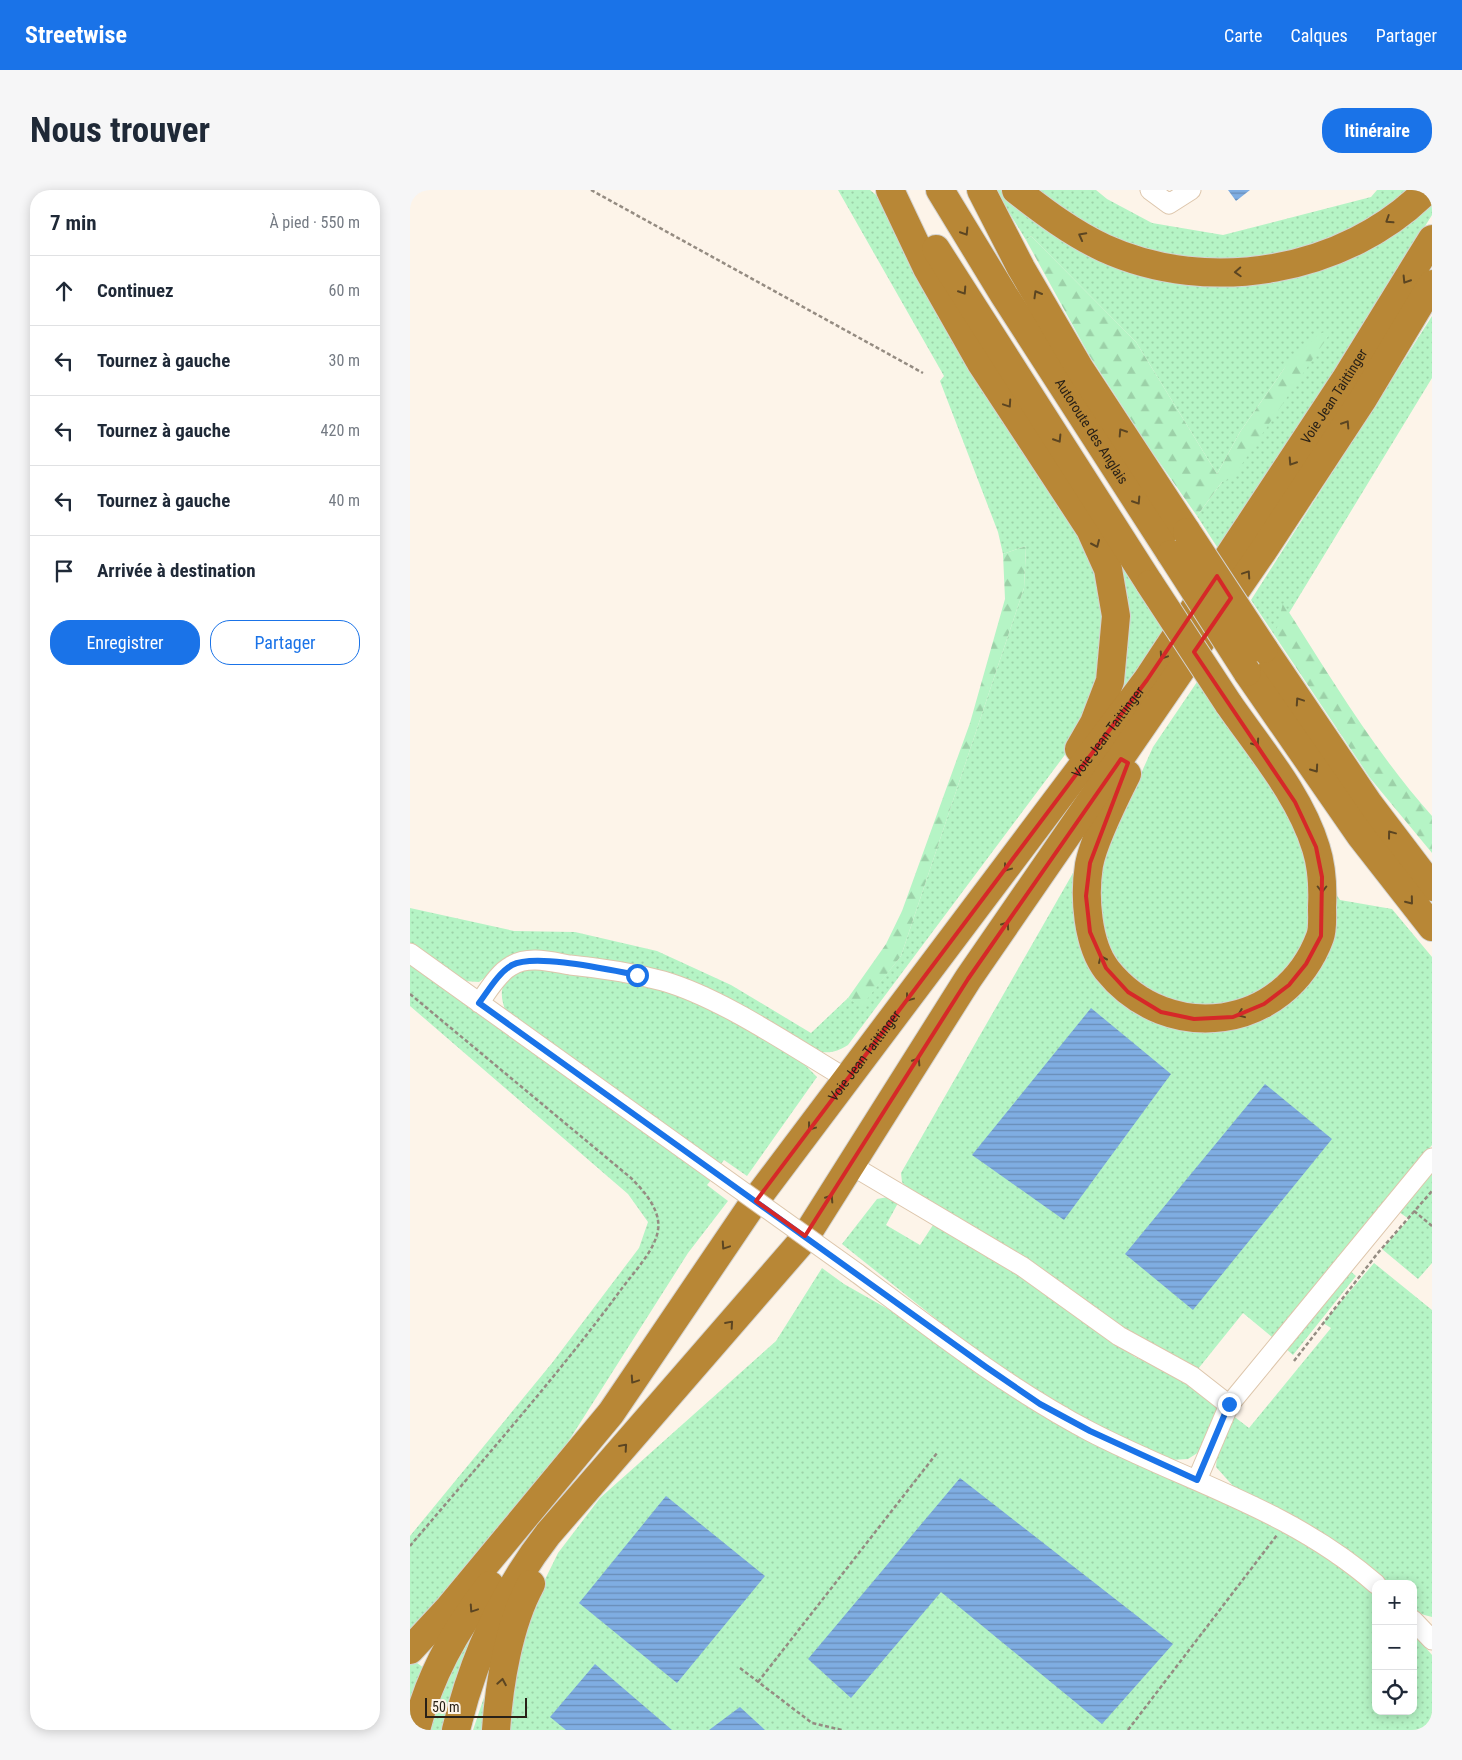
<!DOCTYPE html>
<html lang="fr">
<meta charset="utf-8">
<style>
:root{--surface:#fff;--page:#f6f6f7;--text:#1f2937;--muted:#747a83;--line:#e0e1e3;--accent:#1a73e8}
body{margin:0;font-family:"Roboto Condensed",sans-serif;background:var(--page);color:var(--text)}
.controls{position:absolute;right:15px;bottom:15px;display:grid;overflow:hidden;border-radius:10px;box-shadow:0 2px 12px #0003}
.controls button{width:45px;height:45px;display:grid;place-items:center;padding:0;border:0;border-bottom:1px solid var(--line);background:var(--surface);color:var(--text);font:25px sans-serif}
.scale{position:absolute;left:15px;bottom:12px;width:102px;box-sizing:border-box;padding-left:5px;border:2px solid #292117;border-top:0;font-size:14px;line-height:18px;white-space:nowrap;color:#292117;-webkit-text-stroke:4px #fdf4e9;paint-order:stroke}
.stop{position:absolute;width:15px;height:15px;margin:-11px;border:4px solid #1a73e8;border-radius:50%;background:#fff}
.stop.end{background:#1a73e8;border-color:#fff;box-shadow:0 1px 5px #0008}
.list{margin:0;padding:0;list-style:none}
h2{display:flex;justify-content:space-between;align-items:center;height:65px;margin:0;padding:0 20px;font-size:21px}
h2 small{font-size:16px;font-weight:400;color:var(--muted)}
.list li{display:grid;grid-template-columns:32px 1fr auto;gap:15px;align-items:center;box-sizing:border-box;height:70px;padding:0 20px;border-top:1px solid var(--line)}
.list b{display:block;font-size:19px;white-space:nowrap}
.list em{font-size:16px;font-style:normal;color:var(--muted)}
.actions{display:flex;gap:10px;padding:15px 20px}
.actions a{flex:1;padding:11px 0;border:1px solid var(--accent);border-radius:20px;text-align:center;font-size:18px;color:var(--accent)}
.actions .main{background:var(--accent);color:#fff}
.icon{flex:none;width:28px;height:28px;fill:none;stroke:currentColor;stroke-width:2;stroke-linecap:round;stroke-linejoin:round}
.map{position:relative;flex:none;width:1022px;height:1540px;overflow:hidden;border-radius:20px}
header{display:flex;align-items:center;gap:30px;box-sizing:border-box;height:70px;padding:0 25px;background:var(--accent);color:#fff}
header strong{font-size:24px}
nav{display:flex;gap:28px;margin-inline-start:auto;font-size:18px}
.intro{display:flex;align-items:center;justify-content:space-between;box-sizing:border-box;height:120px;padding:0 30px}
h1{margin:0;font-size:35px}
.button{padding:12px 22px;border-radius:20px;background:var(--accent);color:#fff;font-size:18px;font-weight:700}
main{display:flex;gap:30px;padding:0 30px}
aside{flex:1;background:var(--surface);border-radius:20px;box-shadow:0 2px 12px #0003}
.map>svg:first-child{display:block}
</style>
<header>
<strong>Streetwise</strong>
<nav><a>Carte</a><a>Calques</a><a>Partager</a></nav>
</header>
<div class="intro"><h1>Nous trouver</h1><a class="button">Itinéraire</a></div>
<main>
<aside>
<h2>7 min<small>À pied · 550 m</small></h2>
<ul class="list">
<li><svg class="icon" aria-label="ahead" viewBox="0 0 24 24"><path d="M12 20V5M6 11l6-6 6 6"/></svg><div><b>Continuez</b></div><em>60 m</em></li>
<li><svg class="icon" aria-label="left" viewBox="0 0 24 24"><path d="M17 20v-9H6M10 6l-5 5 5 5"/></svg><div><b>Tournez à gauche</b></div><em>30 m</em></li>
<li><svg class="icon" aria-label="left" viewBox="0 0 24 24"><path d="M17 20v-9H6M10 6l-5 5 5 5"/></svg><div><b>Tournez à gauche</b></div><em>420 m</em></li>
<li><svg class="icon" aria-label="left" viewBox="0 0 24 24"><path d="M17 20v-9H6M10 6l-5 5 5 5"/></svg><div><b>Tournez à gauche</b></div><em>40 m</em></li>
<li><svg class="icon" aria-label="arrive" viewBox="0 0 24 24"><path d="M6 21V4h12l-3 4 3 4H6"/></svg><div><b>Arrivée à destination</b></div></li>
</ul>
<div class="actions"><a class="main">Enregistrer</a><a>Partager</a></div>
</aside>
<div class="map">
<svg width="1022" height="1540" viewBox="0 0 1022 1540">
<defs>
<pattern id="grass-dots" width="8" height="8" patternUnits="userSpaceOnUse" patternTransform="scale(1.25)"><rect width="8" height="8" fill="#b5f4c5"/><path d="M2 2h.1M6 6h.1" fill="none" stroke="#9cd1a8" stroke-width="1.8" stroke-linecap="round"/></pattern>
<pattern id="forest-firs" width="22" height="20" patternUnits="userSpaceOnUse" patternTransform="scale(1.25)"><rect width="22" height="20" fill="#b5f4c5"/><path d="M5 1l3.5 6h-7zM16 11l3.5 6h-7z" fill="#9cd1a8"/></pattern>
<pattern id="water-rules" width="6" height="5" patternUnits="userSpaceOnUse" patternTransform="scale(1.25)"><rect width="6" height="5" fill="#7fade2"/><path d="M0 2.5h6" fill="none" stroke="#688cb6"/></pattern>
</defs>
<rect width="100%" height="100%" fill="#fdf4e9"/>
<path fill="url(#grass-dots)" d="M428,0h32l17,14 200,347 14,33 3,36 -5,75 -29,53 -222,297c-13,8 -20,9 -35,5l-108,-61 -192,-33 -34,26 -15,-1 -54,-38v-35l104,23 61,1 82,19 74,34 80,48 37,-35 13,8 40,-50 123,-368 2,-42 -23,8 -5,-22 -58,-151 4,-5z
M585,0h9l13,14 204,75 211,-81v17l-147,235 -66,100 -22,-34 25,-34 64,-116 -46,66 -23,42 -81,-132 -105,-106 -5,4z
M618,0h68l11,9 45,24 71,12 148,-38 6,-7h38l-49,34 -74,31 -74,9 -98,-20z
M1022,126v62l-157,258 -24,-36z
M658,289l97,150 -54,78 11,-86z
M789,489l83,125 18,36 10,32 4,36 -9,42 -24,31 -43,22 -41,4 -54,-17 -21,-22 -15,-27 -7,-25 -1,-32 8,-35 46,-102z
M667,676l1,59 99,100 117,-32 36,-108 10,15 52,9 40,48v188l-160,192 -29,-24 -45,56 -30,-10 -261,-171 -5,-6 -1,-9z
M0,774l301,216 -4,5 21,16 -40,52 -127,200 -121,148 -30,29v-94l142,-173 87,-115 9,-26 -20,-28 -218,-188z
M118,777l109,8 98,44 65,41 17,17 -70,99 -23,-16 -3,4 -215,-152c-10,-25 -2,-36 22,-45z
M1022,977v96l-14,16 -36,-30 27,-30 -13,-9z
M478,1007l10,6 -12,22 34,20 13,-20 70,39 132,93 30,13 51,32 2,11 -19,39 -11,7 -18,1 -106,-51 -104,-71 -118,-94 35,-45z
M964,1073l58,47v307l-15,-4 -4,-3v-26h-28l-32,-29 -119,-68 -18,-20 1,-11 15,-41 17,13 82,-100 -8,-5z
M412,1078l22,16 51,29 374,208 73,47 34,28v115h37v-78l19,22v75h-927l13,-89 12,-31 28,-57 42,-55 176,-157z
M938,1079l8,7 -63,79 -9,-8z
M95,1445l-15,95h-17z
M51,1449l10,5 -23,86h-22z
M3,1470l15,11 -18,48v-57z"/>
<path fill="url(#forest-firs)" d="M621,46l105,106 81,132 23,-42 46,-66 33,-32 14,-5 -101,150 -10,3 -25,34 -47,-67 -61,-94 -63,-115z
M616,356l-2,42 -123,368 -40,51 -13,-9 38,-54 16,-33 68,-188 35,-124 -2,-45z
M873,413c47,73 91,148 149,213v37l-62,-75 -95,-142z"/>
<path fill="url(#water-rules)" d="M818,0h22l-14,11z
M681,818l80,66 -107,146 -92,-65z
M855,894l67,55 -139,171 -68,-56z
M550,1288l213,166 -71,80 -161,-132 -90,106 -43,-39z
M256,1306l99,80 -88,107 -98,-80z
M185,1474l77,66h-106l-16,-13z
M330,1517l25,23h-56z"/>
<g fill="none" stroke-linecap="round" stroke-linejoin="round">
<defs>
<path id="minor" d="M740,0l19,14 22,-14
M0,763l307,220
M69,813c9,-12 19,-30 32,-37 17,-11 41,-4 59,-1 31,3 63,8 93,16 59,17 130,66 184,98
M441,975l172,102 96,69 73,40 37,29
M447,1083c75,56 149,114 232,158 98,51 201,78 287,153
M787,1290l32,-75 203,-247
M1003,1430l19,20"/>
<g id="highway">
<path d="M480,0l37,78 54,95 109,166 18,40 8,47 -6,65 -16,42 -15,26"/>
<path id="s1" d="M530,0l64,105 167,259"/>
<path d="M571,0l40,78 59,101 107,163"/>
<path d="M606,0c28,22 56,43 88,58 105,48 242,24 323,-58"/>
<path d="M526,59l214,335"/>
<path d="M854,459l105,155 63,83"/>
<path d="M837,482l113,163 72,92"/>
<path d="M717,584c-12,24 -33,65 -38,91 -5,31 -2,79 18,105 61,76 178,61 213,-33 3,-8 2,-20 2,-30 1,-20 0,-40 -6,-59 -16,-53 -57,-100 -88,-145"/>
<path id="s2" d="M0,1460l39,-42 162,-195 141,-208 395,-525 198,-300 87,-141"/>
<path d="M6,1540c13,-54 40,-102 74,-145"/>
<path d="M46,1540c17,-71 47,-138 92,-196l256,-295 164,-260 295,-428 100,-152 69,-115"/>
<path d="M86,1540c3,-46 13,-106 35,-146"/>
</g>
</defs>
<use href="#minor" stroke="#ddc6ac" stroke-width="21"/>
<use href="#highway" stroke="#d4d3d1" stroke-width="30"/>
<path stroke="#958c82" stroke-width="2.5" stroke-dasharray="4 2.5" stroke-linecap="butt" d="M181,0l332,183
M0,804l221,184c13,13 30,32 27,52 -3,21 -26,44 -38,61 -65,88 -139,171 -210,255
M1004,1021l18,15
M884,1171l83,-107 55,-63
M330,1478l72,55 30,7
M348,1492l179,-229
M718,1540l149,-195"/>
<use href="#minor" stroke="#fff" stroke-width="19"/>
<use href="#highway" stroke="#b88736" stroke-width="28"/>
<defs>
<path id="minor-bridge" d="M307,983l140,100"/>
<path id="highway-bridge" d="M777,342l77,117
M761,364l76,118
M740,394l78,119"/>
</defs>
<use href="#minor-bridge" stroke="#ddc6ac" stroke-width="21" stroke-linecap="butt"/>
<use href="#highway-bridge" stroke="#d4d3d1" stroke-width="30" stroke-linecap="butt"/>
<use href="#minor-bridge" stroke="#fff" stroke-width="19"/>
<use href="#highway-bridge" stroke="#b88736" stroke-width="28"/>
</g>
<defs><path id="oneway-chevron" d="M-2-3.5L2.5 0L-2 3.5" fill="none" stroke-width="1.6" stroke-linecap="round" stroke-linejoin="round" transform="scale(1.25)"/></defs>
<g stroke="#5b4522">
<use href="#oneway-chevron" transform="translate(979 30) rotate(147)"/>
<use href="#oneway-chevron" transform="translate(555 42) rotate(58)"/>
<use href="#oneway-chevron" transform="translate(672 46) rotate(-152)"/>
<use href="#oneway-chevron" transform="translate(828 82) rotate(177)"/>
<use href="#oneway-chevron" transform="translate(996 90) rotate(122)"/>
<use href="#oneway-chevron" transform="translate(553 101) rotate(57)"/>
<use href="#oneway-chevron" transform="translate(627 104) rotate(-120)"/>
<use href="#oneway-chevron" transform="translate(598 214) rotate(56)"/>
<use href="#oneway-chevron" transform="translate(936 234) rotate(-57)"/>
<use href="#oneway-chevron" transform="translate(712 242) rotate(-123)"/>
<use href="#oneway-chevron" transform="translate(648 249) rotate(58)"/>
<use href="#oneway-chevron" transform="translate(882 272) rotate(123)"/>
<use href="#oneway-chevron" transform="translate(727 311) rotate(57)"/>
<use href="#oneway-chevron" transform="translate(686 354) rotate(66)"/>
<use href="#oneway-chevron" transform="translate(837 384) rotate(-56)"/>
<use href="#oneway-chevron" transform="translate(753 466) rotate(124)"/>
<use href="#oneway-chevron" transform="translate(889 511) rotate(-124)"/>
<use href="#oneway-chevron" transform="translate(846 553) rotate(55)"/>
<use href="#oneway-chevron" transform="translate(905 579) rotate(55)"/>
<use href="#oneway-chevron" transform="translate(981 644) rotate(-127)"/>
<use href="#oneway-chevron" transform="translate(597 678) rotate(127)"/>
<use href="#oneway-chevron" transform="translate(912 699) rotate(90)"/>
<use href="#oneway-chevron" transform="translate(1000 711) rotate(51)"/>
<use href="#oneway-chevron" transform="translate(596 735) rotate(-55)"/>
<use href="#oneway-chevron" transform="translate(692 769) rotate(-114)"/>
<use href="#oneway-chevron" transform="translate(499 808) rotate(127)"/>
<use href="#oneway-chevron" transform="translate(831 824) rotate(158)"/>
<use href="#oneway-chevron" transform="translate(507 871) rotate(-58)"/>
<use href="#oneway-chevron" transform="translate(401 937) rotate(127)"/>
<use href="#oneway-chevron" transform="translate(420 1008) rotate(-57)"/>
<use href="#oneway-chevron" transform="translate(315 1056) rotate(124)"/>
<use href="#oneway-chevron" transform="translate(320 1134) rotate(-49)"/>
<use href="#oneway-chevron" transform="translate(224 1190) rotate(124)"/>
<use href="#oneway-chevron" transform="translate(214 1257) rotate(-49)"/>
<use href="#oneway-chevron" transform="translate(63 1419) rotate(124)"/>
<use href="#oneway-chevron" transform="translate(92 1492) rotate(-80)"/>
</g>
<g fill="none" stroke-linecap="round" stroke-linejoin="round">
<path stroke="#1a73e8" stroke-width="6" d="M227,785c-27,-5 -102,-22 -125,-10 -13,7 -24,26 -33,38l507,364 54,37 50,27 107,49 32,-76"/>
</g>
<path fill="none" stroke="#d62828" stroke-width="4" stroke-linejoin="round" d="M807,386l14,22 -37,54 101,150 21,45 6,30 -1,59 -15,28 -17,21 -25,19 -31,13 -39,2 -33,-7 -33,-20 -22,-24 -16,-36 -4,-36 4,-33 38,-100 -7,-4 -153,220 -163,257 -49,-35 391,-521z"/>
<g text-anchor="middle" stroke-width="5" stroke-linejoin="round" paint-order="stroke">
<g font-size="14" fill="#292117" stroke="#fdf4e9">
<text dy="5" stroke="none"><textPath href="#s2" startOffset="1559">Voie Jean Taittinger</textPath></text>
<text dy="5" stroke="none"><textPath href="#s1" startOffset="285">Autoroute des Anglais</textPath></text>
<text dy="5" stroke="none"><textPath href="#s2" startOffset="1154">Voie Jean Taittinger</textPath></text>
<text dy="5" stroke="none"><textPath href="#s2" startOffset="749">Voie Jean Taittinger</textPath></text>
</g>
</g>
</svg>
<div class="controls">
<button>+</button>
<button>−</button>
<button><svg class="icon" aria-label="locate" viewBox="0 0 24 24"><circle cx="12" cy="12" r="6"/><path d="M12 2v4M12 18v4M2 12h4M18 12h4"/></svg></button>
</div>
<div class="scale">50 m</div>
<div class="stop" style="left:227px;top:785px"></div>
<div class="stop end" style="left:819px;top:1214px"></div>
</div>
</main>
